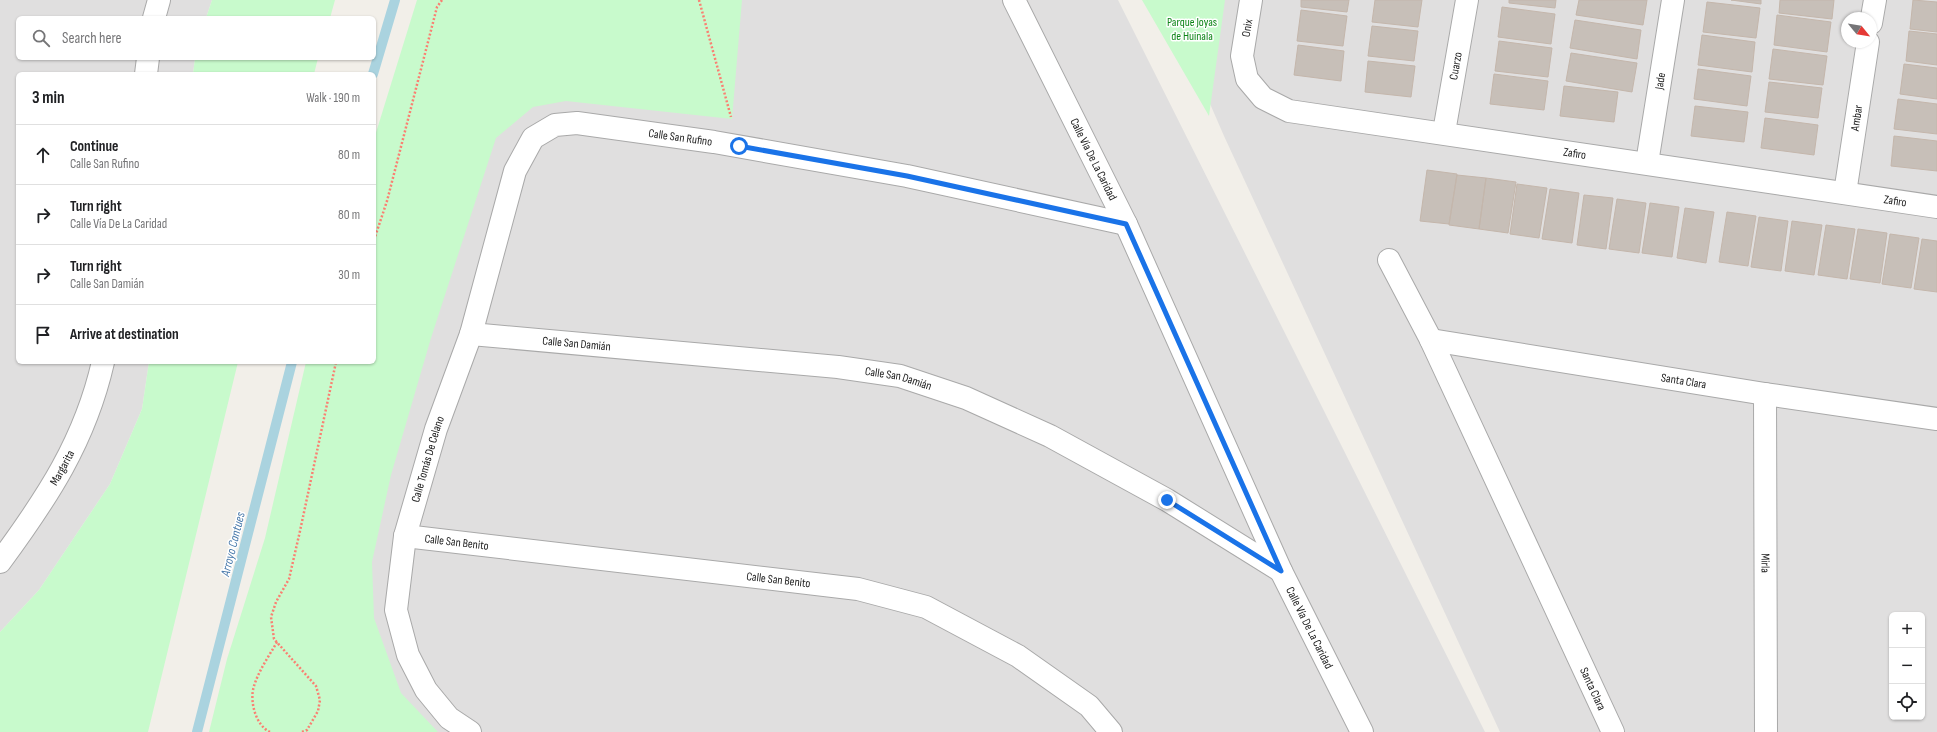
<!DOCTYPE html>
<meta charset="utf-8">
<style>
:root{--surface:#fff;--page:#f2f2f2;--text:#202124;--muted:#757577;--line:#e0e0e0}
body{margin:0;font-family:"Sofia Sans Condensed",sans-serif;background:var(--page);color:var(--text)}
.controls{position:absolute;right:12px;bottom:12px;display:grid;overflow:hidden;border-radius:6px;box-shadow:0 1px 3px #0004}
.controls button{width:36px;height:36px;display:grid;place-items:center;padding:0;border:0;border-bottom:1px solid var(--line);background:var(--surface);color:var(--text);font:20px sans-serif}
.compass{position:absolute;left:1841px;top:12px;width:36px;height:36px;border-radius:50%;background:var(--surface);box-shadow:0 1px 3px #0004;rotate:120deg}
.stop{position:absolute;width:12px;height:12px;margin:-9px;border:3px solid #1a73e8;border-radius:50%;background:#fff}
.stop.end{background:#1a73e8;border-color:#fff;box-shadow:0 1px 4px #0008}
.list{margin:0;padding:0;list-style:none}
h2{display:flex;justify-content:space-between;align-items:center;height:52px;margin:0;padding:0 16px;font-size:17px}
h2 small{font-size:13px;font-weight:400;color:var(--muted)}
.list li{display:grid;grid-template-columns:26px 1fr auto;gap:12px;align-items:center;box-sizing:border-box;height:60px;padding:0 16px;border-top:1px solid var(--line)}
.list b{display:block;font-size:15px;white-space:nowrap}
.list p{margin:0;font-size:13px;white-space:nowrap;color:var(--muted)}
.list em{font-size:13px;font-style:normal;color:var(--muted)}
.icon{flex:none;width:22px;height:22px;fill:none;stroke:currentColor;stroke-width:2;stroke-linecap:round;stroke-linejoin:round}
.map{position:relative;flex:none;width:1937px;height:732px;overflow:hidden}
.search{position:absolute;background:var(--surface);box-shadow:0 1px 3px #0004;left:16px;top:16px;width:360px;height:44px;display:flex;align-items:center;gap:10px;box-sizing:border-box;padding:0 14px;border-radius:6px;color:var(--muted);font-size:15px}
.panel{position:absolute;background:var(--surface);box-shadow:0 1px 3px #0004;left:16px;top:72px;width:360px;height:292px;border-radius:6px}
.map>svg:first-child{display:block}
</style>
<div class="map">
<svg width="1937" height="732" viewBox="0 0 1937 732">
<rect width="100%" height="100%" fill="#f2efe9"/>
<path fill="#e0dfdf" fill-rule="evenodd" d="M0,0h212l-6,18h-188v40h177l-2,16h-175v288h131l-7,47 -32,75 -71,106 -39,42z
M456,0h662l367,732h-1220l109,-370z
M1165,0h772v732h-437l-276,-596zM1847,18h24v24h-24zM1892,615h30v102h-30z"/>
<path fill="#c8facc" d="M212,0h123l-5,18h-124z
M417,0h325l-10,119 -166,-18 -33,6 -37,31 -65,200 -40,137 -19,87 2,56 27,75 37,39h-229l18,-73 38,-121 41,-176h68v-223z
M1142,0h83l-16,116z
M195,58h123l-4,16h-121z
M149,362h89l-90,370h-148v-100l39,-42 71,-106 32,-75z"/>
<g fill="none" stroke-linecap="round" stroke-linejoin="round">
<path stroke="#aad3df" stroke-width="10" d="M373,74l22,-74
M197,732l95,-370"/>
</g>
<path fill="#c7bfb8" stroke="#c4b6ab" d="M1301,0h48l-2,12 -46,-5z
M1375,0h47l-4,27 -46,-5z
M1509,0h47l-1,8 -46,-5z
M1579,0h68l-4,25 -67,-10z
M1731,0h30v4z
M1780,0h54l-2,19 -53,-6z
M1913,0l24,2v30l-27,-3z
M1707,2l53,6 -4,30 -53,-6z
M1502,7l53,7 -4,30 -53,-7z
M1301,10l46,6 -4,30 -46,-5z
M1777,15l54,7 -4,30 -53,-7z
M1575,20l66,10 -4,29 -67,-11z
M1372,26l46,5 -4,30 -46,-5z
M1909,31l28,3v31l-31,-4z
M1702,35l53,7 -3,30 -54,-7z
M1499,41l53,7 -4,29 -53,-6z
M1298,45l46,6 -3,30 -47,-6z
M1773,49l54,7 -4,29 -54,-6z
M1571,53l66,10 -5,29 -66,-11z
M1368,61l47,5 -4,31 -46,-5z
M1904,64l33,4v31l-37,-5z
M1698,69l53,7 -4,30 -53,-7z
M1494,74l54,7 -4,29 -54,-6z
M1769,82l53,6 -4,30 -53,-6z
M1564,86l54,6 -4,30 -54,-6z
M1898,99l39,5v30l-43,-5z
M1695,106l53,6 -4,30 -53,-6z
M1765,118l53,7 -4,30 -53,-7z
M1894,136l43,5v30l-46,-5z
M1427,170l30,4 -8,50 -29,-3z
M1457,175l29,3 -7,51 -30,-4z
M1486,178l30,4 -8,51 -29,-4z
M1517,184l30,4 -8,50 -29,-4z
M1550,189l29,4 -7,50 -30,-4z
M1584,195l29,3 -7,51 -29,-4z
M1617,199l29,4 -7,50 -30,-4z
M1650,203l29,4 -7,50 -30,-4z
M1685,208l29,4 -8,51 -29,-5z
M1727,212l29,4 -8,50 -29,-4z
M1759,217l29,4 -7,50 -30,-4z
M1792,221l30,4 -8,50 -29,-4z
M1826,225l29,4 -8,50 -29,-4z
M1858,229l29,4 -7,50 -30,-4z
M1890,234l29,4 -8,50 -29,-4z
M1922,239l15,2v51l-23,-3z"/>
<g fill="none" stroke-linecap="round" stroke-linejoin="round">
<defs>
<g id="street">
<path id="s1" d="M1014,0l112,224 155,347 81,161"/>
<path id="s2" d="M1251,0l-9,56 5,23 16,19 26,13 648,96"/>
<path d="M154,18l5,-18"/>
<path d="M1871,23l4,-23"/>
<path d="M146,74l2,-16"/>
<path id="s3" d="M1444,132l23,-132"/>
<path id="s4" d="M1647,163l26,-163"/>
<path id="s5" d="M1845,193l23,-151"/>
<path id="s6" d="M1389,260l42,80 182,392"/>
<path id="s7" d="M471,334l367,33 62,9 66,22 84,38 117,64 114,71"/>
<path id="s8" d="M1431,340l334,54 172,25"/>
<path id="s9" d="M1765,394l1,338"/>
<path id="s10" d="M405,536l453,53 68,18 92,49 71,50 22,26"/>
<path id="s11" d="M0,562c47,-64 85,-121 103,-200"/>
<path id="s12" d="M470,732l-21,-14 -23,-28 -18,-35 -12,-45 9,-74 31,-107 35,-95 44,-163 18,-33 22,-13 22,-2 137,19 193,34 219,48"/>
</g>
</defs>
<use href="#street" stroke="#a9a9a9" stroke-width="24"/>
<path stroke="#fa8072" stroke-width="2.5" stroke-dasharray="2 2" stroke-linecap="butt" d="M699,0l32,117
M374,240l13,-39 50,-194 5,-7
M270,732c-14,-6 -21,-31 -16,-46 5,-16 15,-30 23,-44
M302,732l5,-2 11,-19 2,-11 -4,-14 -42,-47 -3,-22 5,-15 13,-23 11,-48 36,-169"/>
<use href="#street" stroke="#fff" stroke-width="22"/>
</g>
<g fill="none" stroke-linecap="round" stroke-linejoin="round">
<path stroke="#1a73e8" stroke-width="5" d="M739,146l168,30 219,48 155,347 -114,-71"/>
</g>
<g text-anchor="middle" stroke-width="3" stroke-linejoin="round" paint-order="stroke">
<g font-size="12" fill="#0c8416" stroke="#fff">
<text x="1192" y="26">Parque Joyas<tspan x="1192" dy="14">de Huinala</tspan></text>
</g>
<g font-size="12" fill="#222" stroke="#fff">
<text transform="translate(1247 28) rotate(-81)" y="4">Onix</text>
<text dy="4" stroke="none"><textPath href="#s3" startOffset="67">Cuarzo</textPath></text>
<text dy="4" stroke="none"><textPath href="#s4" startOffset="83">Jade</textPath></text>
<text dy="4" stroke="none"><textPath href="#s5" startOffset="76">Ambar</textPath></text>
<text dy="4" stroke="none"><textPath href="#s12" startOffset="793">Calle San Rufino</textPath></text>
<text dy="4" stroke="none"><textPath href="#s2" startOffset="423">Zafiro</textPath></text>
<text dy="4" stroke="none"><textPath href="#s1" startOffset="178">Calle Vía De La Caridad</textPath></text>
<text dy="4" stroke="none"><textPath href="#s2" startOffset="747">Zafiro</textPath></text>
<text dy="4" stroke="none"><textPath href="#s7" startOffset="106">Calle San Damián</textPath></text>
<text dy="4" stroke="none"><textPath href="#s7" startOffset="430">Calle San Damián</textPath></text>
<text dy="4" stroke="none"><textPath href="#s8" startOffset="256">Santa Clara</textPath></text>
<text dy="4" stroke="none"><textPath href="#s12" startOffset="302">Calle Tomás De Celano</textPath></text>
<text dy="4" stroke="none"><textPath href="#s11" startOffset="113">Margarita</textPath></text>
<text dy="4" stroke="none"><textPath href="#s10" startOffset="52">Calle San Benito</textPath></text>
<text dy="4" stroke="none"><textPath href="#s9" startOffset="169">Mirla</textPath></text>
<text dy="4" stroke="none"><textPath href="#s10" startOffset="376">Calle San Benito</textPath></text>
<text dy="4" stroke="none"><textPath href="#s1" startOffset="694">Calle Vía De La Caridad</textPath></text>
<text dy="4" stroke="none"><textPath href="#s6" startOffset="475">Santa Clara</textPath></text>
</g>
<g font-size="13" font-style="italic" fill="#4a7aab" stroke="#fff">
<text transform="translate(232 544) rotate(-76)" y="5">Arroyo Cantues</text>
</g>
</g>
</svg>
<div class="controls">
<button>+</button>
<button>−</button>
<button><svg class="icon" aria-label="locate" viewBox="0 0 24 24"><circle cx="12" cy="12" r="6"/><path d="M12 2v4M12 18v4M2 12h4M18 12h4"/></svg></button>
</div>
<svg class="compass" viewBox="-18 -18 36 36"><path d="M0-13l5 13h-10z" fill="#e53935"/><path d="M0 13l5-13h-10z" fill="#757577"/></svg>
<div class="stop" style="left:739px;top:146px"></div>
<div class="stop end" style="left:1167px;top:500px"></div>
<div class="search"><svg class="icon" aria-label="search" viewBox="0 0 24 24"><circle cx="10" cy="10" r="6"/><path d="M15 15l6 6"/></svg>Search here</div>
<section class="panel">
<h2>3 min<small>Walk · 190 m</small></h2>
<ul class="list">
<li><svg class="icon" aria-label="ahead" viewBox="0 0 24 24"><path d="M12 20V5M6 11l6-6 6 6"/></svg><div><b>Continue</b><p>Calle San Rufino</p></div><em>80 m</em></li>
<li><svg class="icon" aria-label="right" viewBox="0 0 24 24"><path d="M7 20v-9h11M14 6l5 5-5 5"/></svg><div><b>Turn right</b><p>Calle Vía De La Caridad</p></div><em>80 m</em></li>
<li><svg class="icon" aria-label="right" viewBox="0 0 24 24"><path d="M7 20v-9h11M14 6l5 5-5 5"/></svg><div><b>Turn right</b><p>Calle San Damián</p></div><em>30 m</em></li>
<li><svg class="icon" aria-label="arrive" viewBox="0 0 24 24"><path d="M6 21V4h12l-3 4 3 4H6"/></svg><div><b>Arrive at destination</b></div></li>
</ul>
</section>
</div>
